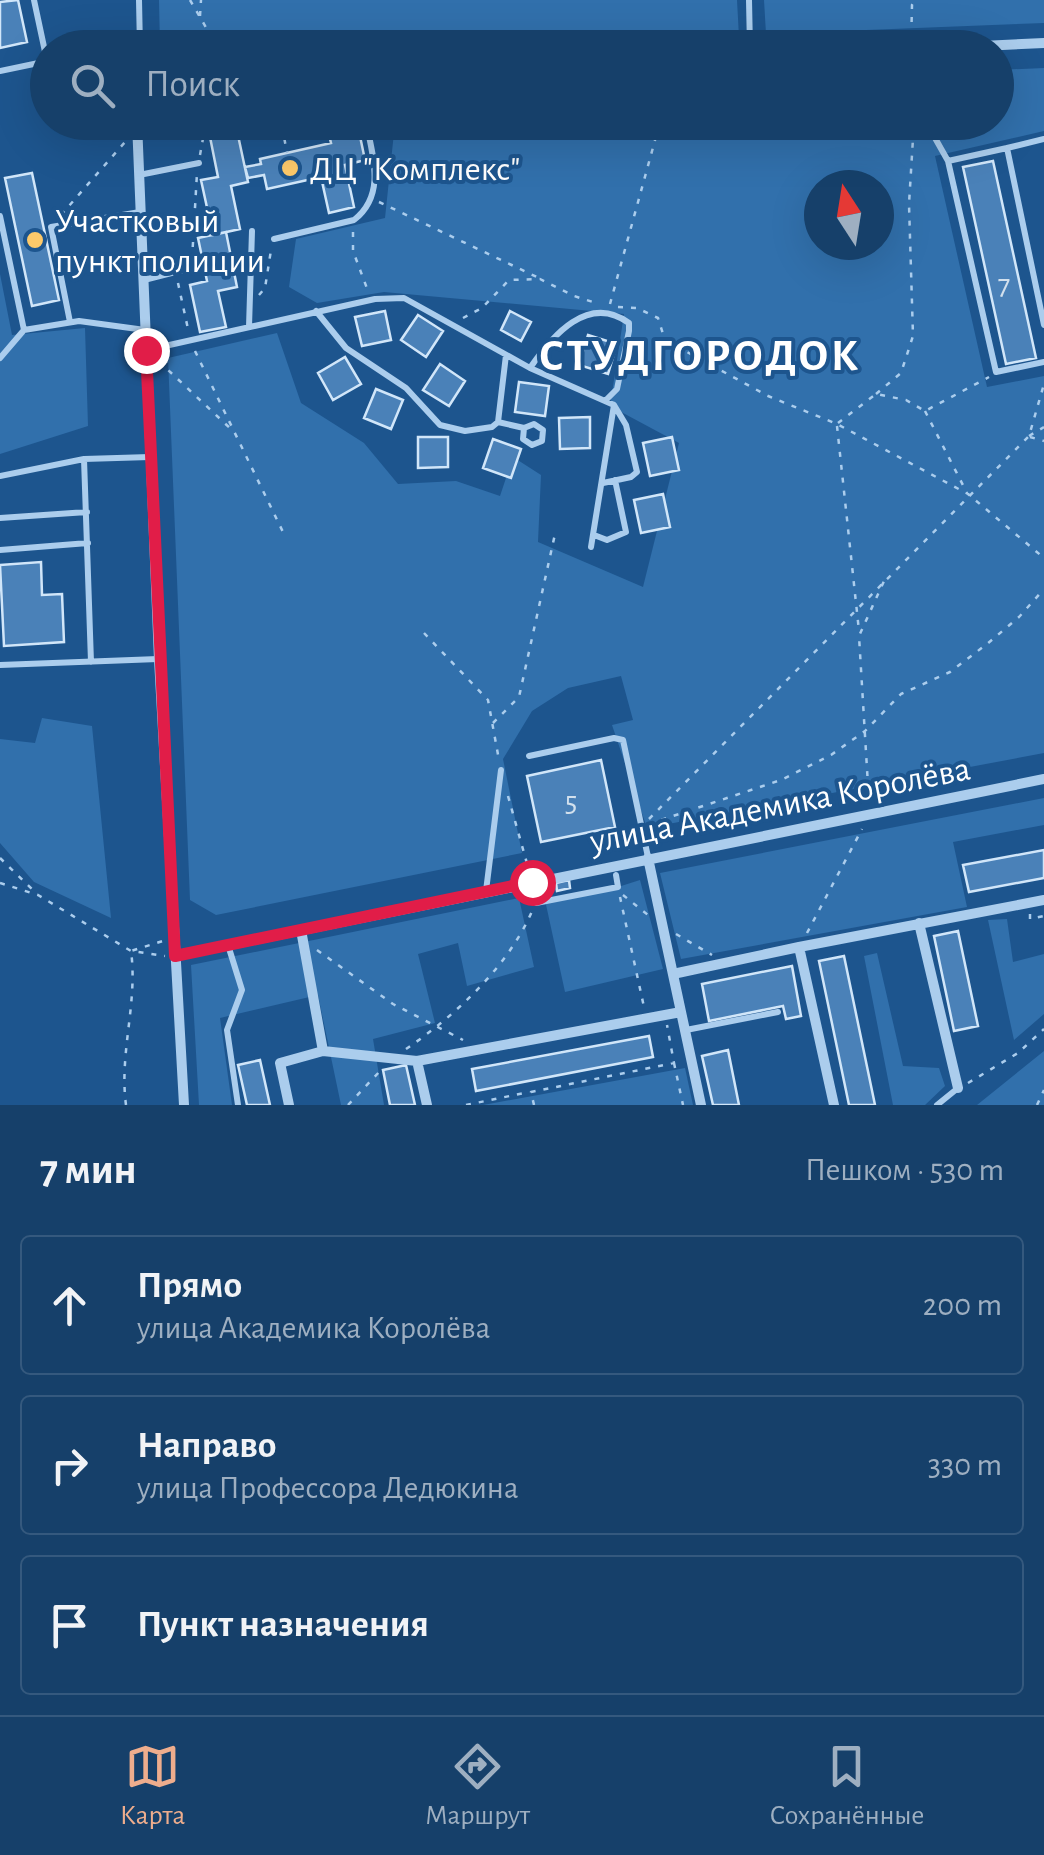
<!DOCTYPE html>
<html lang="ru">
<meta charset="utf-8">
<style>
:root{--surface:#16406a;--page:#234b72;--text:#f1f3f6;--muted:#9eafc1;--line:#35597e;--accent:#eead8d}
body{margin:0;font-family:"Alegreya Sans",sans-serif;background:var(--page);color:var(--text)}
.compass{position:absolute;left:804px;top:170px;width:90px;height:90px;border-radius:50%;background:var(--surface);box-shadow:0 10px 40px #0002;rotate:348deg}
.stop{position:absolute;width:30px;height:30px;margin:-22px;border:8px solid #e11d48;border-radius:50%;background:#fff}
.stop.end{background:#e11d48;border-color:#fff;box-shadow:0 2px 10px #0008}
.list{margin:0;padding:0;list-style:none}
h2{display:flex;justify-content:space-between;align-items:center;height:130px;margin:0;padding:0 40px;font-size:42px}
h2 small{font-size:32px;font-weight:400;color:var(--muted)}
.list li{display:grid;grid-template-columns:65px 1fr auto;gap:30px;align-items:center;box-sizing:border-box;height:140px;margin:0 20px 20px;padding:0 20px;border:2px solid var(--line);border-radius:10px}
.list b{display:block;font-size:38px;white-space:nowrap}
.list p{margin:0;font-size:32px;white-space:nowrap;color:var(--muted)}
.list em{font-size:32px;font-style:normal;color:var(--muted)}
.icon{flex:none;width:55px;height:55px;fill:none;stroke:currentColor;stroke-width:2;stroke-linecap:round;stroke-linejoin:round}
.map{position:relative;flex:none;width:1044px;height:1105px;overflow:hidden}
.search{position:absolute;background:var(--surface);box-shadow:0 10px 40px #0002;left:30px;right:30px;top:30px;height:110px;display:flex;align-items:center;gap:25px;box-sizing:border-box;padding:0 35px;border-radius:55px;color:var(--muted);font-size:38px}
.sheet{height:610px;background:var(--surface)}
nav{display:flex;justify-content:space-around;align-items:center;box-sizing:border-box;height:140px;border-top:2px solid var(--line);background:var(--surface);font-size:28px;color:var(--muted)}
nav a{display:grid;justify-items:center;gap:5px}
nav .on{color:var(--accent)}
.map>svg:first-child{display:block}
</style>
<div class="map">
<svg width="1044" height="1105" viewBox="0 0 1044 1105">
<rect width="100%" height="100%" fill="#1d558e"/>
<path fill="#3170ac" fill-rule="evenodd" d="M159,0h578l2,37 -283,11 -296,-1z
M764,0h280v23l-278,11z
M1044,68v63l-109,25 52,231 57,-11v377l-397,75 -35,-103 21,-5 -12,-44 -53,12 -36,23 -29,48 19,94 -306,62 -26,-15 -22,-542 109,-25 24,70 63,40 34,41 58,-3 44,15 13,-39 28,18 -3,67 105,45 36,-144 -69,-37 14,-92 -240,-22 -67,11 -28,-16 7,-48 89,-21 10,-95 601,-1 1,-52zM819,185h60v60h-60z
M0,274l12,61 73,-7 3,98 -88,28z
M42,718l50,8 19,192 -77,-36 -34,-39v-104l35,4z
M1044,798v27l-91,17 14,65 -286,52 -21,-86z
M640,880l23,89 -98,23 -20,-92 73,-13z
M519,898l15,69 -67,19 -9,-43 -40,11 17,69 -62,16 11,66h-43l-23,-110 -98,23 12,87h-33l-8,-140z
M1007,919l6,43 31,-8v60l-30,26 -26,-120z
M877,953l26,113 36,2 6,18 -20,19h-32l-29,-149z
M1044,1051v54h-67z
M685,1068l8,37h-210z"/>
<path fill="#4a81b8" stroke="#d1e6f9" stroke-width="2.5" d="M18,0l9,42 -27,6v-46z
M326,122h31l8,38 -20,5 9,42 -25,6 -8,-36 -54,12 -3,-14 -16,3 -3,-11 16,-3 -1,-5 71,-16z
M236,126l12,56 -17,4 9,43 -27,6 -12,-55 17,-3 -9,-45z
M993,161l43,197 -30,6 -43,-197z
M32,173l27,127 -27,6 -27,-128z
M226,232l11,55 -19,4 8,36 -26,5 -10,-47 17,-4 -9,-43z
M385,311l6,29 -29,6 -7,-29z
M510,311l21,11 -10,19 -20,-11z
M418,315l25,16 -17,26 -25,-17z
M588,335l29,9 -9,30 -29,-9z
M345,357l16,27 -28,16 -15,-27z
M440,364l25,17 -16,25 -26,-16z
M519,382l30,4 -4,30 -30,-4z
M376,389l27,11 -12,29 -27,-11z
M590,417v31l-30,1 -1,-31z
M418,437h30v30l-30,1z
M672,437l7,33 -29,6 -7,-33z
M493,439l28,10 -10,29 -28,-10z
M663,494l7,33 -29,6 -7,-33z
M41,562l1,33 20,-1 2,48 -60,4 -4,-81z
M601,760l14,67 -74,15 -14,-66z
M1044,850v28l-75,14 -6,-27z
M569,880l1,8 -13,3 -1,-8z
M958,931l20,95 -24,5 -20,-95z
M844,956l31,149h-26l-30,-144z
M792,966l9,50 -15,3 -3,-13 -74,15 -7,-37z
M649,1036l4,21 -177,34 -4,-22z
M728,1050l11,55h-26l-11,-49z
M260,1060l10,45h-23l-9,-40z
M406,1065l9,40h-25l-7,-35z"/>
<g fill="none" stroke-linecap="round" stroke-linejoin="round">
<path stroke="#abcded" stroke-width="2.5" stroke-dasharray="5 8" stroke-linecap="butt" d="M190,0l21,36v12
M200,16l1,-16
M911,48l1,-43 4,-5
M268,122l38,10
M206,125l18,-3
M282,126l5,27
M200,155l6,-33
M379,202l160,76
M61,215l64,-73
M353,232v19l15,40
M192,260l5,-87
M178,283l10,46
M259,295l6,-7 6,-38
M610,304l50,-182
M618,307l19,1 21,10 7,22 103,56 69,28 131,70 76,64
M463,318l19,-10 27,-28 31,-1 34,17 22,7
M195,351l88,181
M166,358l1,11 66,62
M876,394l25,-21 12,-37 -4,-132 5,-82
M925,411l42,82
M838,423l38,-29 30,6 19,11 64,-34
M837,426l22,205
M1029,436l15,-9
M1030,437l14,4
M424,633l64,67 11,60
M493,723l26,-26 36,-163
M508,796l20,71
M869,802l-10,-166 25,-55
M649,819l380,-383 15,-52
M649,824l132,-44 50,-25 34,-24 36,-37 49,-22 37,-28 32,-27 25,-28
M628,849l7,-12
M0,858l37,36
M0,883l38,12 93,56 34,5
M623,895l25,20
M620,897l24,110
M1030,914v5l14,-3
M807,933l55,-104
M676,934l36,21
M317,950l76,54 70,36
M406,1049c50,-34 103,-83 127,-140
M674,1063l9,42
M968,1083l50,-30 26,-24
M126,1105c-7,-52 12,-102 5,-154l32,-10
M348,1105l33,-35
M466,1105l63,-13
M534,1105l-3,-13 143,-29 -7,-38
M1037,1105l7,-15"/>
<path stroke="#abcded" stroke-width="6" d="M34,0l13,61
M139,0l1,48
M749,0l1,48
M109,48l31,-7
M0,71l48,-10
M311,122l3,12
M926,122l22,39 48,211 48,-10
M1007,148l37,-9
M948,161l59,-13 37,177
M139,175l60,-12
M0,216l24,114
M274,239l80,-19c32,-25 19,-63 12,-98
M144,280l47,-12
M316,311l30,37 60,40 34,37 25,6 27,-4 6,-5
M70,322l-19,-95 89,-15
M249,327l3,-96
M147,350l228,-51 29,-1 126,70 84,37 -23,142
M506,355l-8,67 26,6 -1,11 9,6 10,-4 1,-11 -9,-6 -10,4
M0,358l24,-28 55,-9 66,9
M530,368c22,-32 58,-75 99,-45v8l-12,58 -12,12
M84,459l7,203
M0,476l84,-17 66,-2
M603,483l28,-6 6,-5 -11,-47 -12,-20
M0,518l87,-6
M594,535l13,5 19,-8 -11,-52
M0,550l88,-7
M0,665l158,-6
M529,756l85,-18 9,2 25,117
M532,883l4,20 82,-16 -2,-12
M486,891l15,-121
M228,945l14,45 -15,40 11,75
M686,1030l92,-18
M937,1105l21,-17"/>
<path stroke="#abcded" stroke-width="10" d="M940,48l104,-5
M137,122l22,537 25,446
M648,858l53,247
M919,923l39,165
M799,947l245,-47
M175,956l869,-177
M673,974l126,-27 35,158
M323,1051l94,10
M289,1105l-9,-42 43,-12 -22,-121
M427,1105l-10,-44 264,-49"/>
</g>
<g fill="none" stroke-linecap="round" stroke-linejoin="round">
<path stroke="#e11d48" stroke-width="12" d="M146,350l29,606 357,-74"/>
</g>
<g fill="#fcc96a" stroke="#1d558e" stroke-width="4">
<circle cx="290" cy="168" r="10"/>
<circle cx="35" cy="240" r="10"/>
</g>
<g text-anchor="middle" stroke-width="8" stroke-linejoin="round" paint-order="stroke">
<g font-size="30" fill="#d2e0ed">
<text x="1004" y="294">7</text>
<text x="571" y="811">5</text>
</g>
<g font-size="35" fill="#fff" stroke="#1d558e" text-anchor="start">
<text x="310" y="180">ДЦ "Комплекс"</text>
<text x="55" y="232">Участковый<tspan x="55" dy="40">пункт полиции</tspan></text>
</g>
<g font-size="35" fill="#fff" stroke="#1d558e">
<text transform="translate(780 804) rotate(-11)" y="12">улица Академика Королёва</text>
</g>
<g font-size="45" font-weight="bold" letter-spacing="2.5" fill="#fff" stroke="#1d558e">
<text x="700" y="370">СТУДГОРОДОК</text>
</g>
</g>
</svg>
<svg class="compass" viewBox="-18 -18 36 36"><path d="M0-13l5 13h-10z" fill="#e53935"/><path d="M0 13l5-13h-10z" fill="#9eafc1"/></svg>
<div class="stop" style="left:532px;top:882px"></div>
<div class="stop end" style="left:146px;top:350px"></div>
<div class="search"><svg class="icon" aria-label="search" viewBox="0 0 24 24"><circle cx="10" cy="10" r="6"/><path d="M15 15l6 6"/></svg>Поиск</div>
</div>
<section class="sheet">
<h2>7 мин<small>Пешком · 530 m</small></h2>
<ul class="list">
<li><svg class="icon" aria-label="ahead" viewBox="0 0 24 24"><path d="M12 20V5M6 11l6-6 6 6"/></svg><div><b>Прямо</b><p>улица Академика Королёва</p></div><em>200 m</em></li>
<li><svg class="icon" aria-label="right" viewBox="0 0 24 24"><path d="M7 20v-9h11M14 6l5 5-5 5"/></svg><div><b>Направо</b><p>улица Профессора Дедюкина</p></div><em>330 m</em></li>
<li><svg class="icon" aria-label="arrive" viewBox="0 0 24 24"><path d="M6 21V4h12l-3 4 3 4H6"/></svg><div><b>Пункт назначения</b></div></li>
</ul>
</section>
<nav>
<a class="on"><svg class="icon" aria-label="map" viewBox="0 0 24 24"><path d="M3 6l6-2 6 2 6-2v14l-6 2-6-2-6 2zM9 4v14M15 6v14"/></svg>Карта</a>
<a><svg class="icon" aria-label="directions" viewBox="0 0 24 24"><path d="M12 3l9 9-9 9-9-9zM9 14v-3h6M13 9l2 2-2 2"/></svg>Маршрут</a>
<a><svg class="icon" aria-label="saved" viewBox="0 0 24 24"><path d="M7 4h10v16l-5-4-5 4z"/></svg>Сохранённые</a>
</nav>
